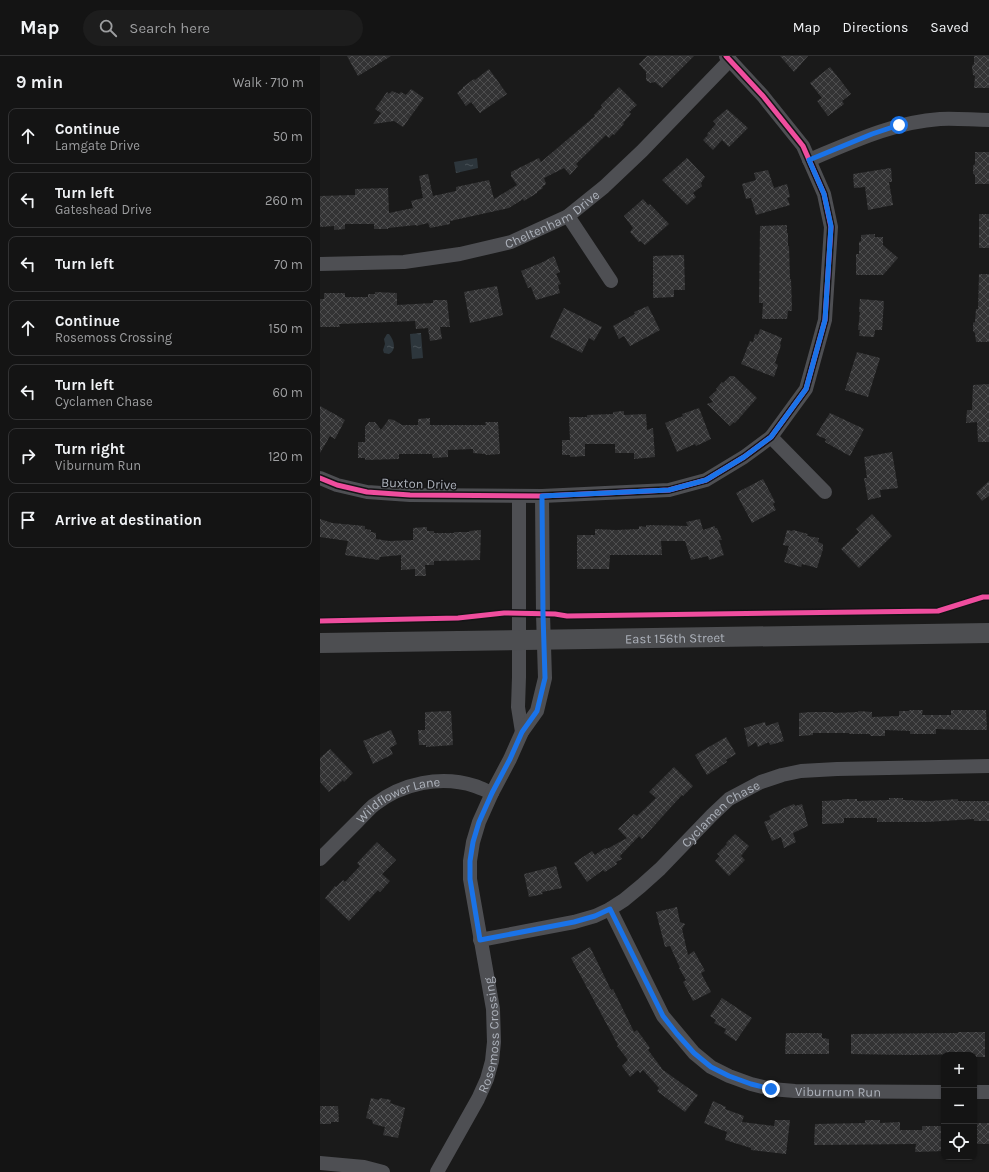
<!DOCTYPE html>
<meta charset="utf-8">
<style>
:root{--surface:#141414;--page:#1d1d1d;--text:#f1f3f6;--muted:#9d9ea0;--line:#333334}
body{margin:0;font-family:Karla,sans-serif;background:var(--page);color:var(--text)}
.controls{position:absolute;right:12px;bottom:12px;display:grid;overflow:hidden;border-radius:8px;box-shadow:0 1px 3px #0004}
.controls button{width:36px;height:36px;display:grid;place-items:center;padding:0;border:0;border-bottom:1px solid var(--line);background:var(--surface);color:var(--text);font:20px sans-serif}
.stop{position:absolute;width:12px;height:12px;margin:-9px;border:3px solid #1a73e8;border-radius:50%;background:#fff}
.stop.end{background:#1a73e8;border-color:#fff;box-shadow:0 1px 4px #0008}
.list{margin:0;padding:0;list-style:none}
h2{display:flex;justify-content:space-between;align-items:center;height:52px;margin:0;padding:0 16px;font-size:17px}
h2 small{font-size:13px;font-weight:400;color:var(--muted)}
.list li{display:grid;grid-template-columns:26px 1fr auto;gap:12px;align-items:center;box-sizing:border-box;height:56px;margin:0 8px 8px;padding:0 8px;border:1px solid var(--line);border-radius:8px}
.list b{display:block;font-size:15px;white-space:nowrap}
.list p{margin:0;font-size:13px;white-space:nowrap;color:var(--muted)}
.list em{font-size:13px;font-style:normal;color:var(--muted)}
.icon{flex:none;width:22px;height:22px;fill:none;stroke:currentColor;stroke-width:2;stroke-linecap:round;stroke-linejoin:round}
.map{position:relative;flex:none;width:669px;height:1116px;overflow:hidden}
header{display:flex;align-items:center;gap:24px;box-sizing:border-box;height:56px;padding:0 20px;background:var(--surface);border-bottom:1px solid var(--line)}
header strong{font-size:19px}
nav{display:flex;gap:22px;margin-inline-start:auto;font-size:14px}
.search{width:280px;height:36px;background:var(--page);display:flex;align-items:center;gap:10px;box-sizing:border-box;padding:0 14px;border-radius:22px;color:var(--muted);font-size:15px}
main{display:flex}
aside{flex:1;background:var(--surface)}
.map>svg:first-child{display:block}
</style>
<header>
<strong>Map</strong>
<div class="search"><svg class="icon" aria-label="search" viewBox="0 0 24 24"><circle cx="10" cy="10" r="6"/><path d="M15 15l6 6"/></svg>Search here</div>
<nav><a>Map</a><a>Directions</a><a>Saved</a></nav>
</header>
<main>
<aside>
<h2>9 min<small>Walk · 710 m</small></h2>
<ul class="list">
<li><svg class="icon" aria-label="ahead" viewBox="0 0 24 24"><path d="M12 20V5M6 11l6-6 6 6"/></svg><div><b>Continue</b><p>Lamgate Drive</p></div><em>50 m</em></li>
<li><svg class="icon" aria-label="left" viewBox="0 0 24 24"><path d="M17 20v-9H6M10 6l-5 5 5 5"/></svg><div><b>Turn left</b><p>Gateshead Drive</p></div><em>260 m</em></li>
<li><svg class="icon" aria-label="left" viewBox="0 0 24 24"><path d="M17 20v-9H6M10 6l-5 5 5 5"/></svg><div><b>Turn left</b></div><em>70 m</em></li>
<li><svg class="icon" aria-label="ahead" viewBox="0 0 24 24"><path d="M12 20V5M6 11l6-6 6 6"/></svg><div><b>Continue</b><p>Rosemoss Crossing</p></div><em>150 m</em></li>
<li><svg class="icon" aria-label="left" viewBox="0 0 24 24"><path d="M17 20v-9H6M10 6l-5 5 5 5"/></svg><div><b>Turn left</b><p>Cyclamen Chase</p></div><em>60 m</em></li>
<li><svg class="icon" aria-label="right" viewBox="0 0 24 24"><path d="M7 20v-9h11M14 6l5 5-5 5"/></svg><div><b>Turn right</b><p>Viburnum Run</p></div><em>120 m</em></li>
<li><svg class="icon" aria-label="arrive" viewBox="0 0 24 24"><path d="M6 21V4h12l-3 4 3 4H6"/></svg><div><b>Arrive at destination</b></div></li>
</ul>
</aside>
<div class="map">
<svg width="669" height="1116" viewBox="0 0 669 1116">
<defs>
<pattern id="water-ripples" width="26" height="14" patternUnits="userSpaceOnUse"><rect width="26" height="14" fill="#2d363c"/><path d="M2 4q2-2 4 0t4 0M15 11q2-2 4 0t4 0" fill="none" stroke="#495156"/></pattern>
<pattern id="building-cross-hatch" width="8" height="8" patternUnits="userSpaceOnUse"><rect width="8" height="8" fill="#333334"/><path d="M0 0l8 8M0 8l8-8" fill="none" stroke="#4e4e4f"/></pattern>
</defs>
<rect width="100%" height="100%" fill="#1a1a1a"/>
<path fill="url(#water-ripples)" d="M157,102l1,10 -22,5 -2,-11z
M101,277l2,25 -11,1 -2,-25z
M67,278h2c5,6 8,16 0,20l-5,-1 -1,-3 2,-6 -1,-5z"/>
<path fill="url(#building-cross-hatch)" d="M27,0h44l-33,20z
M327,0h47l-32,32 -7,-6 -5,1 -4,-3v-8l-7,-8z
M460,0h28l-14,16z
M654,0h15v32h-15l1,-12 -2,-1 -1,-9 2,-2z
M510,11l21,27 -9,7 2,3 -16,12 -11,-15 5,-3 -12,-15z
M169,13l18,25 -27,19 -9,-11 -5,4 -9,-13 6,-5v-1l11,-8 1,1z
M299,31l18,18 -8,7 2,2 -8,9 1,1 -10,11 -1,-1 -4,4 -3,-3 -30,29 2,2 -8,9 -6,-7 -20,10 2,6 -4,3 1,1 -6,4v1l-13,8 -1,-2 -14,9 -59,13v3l-20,4 -2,-5 -12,3v-1l-28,3v1h-14v-5h-29v5l-11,1v-4l-14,1v-31l35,-1v-6l33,-1 1,25 24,-5 -2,-7 12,-3 -4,-22 9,-2 5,22 23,-5v-4l33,-7 5,19 23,-14 -6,-9v-4l28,-14 2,4 54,-46 -1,-1 8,-8 -1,-2z
M91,33l13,9 -21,29 -9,-6 -21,3 8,-11 -6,-4 12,-17 2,2 3,-3 7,3 2,-2 5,3z
M407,53l21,19 -19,19 -7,-7 -9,10 -10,-10 5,-5 -1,-1 9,-10 -3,-3z
M655,96h14v32h-14v-9l-2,-2v-7l2,-2z
M367,102l18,19 -4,6 1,3 -9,7 3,4 -9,8 -25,-25z
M571,112l1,14h-3l4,23 -25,5 -3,-23 -11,1 -1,-14z
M448,114l6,18 13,-4 3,13 -3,1 3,7 -34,10 -5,-17 -5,1 -4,-15 14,-4 -2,-7z
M323,143l5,6 2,-1 19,20 -24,21 -4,-4 -2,1 -9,-10 3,-4 -9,-12z
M659,158h10v34h-10z
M467,169v8h1v13h1l1,33h1l1,32h-4l-1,8h-25l1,-16h-4l1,-77z
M555,178v3h8v8l15,13 -15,17h-27v-21h3v-12l2,-1v-6z
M364,199l1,35h-11v7l-21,1v-42z
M234,200l6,16 -4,2 5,10 -3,1 2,8 -24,7 -5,-13 -3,1 -7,-17 22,-9z
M659,218h10v68h-13l-1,-9 -2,-2v-8l2,-1 1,-13h2z
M177,230l6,29 -33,8 -6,-31z
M55,236l22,1v12l36,-2v-3h14l3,27h-10l2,12 -12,2 -2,-13 -12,1 -1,-8 -76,3 1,3h-20v-28h4v-6h21v4h23v-3h7z
M540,243l24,2 -2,29h-7l-1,7 -15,-1 1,-6h-2l2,-18h-1z
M328,250l12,24 -30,16 -6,-10 -5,3 -6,-13 22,-12 -1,-2z
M244,252l38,19 -8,14 -5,-3 -7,15 -32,-16z
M440,273l22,9 -2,6 1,1 -6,18 3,2 -4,12 -33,-13 9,-23 3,1 2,-8 3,1z
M537,296l23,6 -12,39 -23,-7z
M410,320h4l23,22 -22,25 -1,-1 -4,4 -23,-22 6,-2 -4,-5 8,-7 -1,-1 6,-7 1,1z
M669,328v58h-11l-1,-20 -11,1 1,-13h5l1,-25z
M0,350l25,14 -10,19 -5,-3 -10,17z
M379,352l12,31 -15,7 -1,-2 -18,8 -12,-29 18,-7 -1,-2z
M304,355v4l22,-1 1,16 6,-2 2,29 -21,2v-6h-19v-9h-30v12l-15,1v-2h-8v-15h8l-1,-23h18v-2l26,-1v-2z
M510,357l34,16 -14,27 -25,-14 1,-3 -10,-4z
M110,362v7h56l-1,-3h13l2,32 -14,1 -1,-1 -12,-1v-4l-25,1v7l-15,1 -1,-4h-33v5l-34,1v-2h-7v-16h7v-15l4,-5h6l6,8 8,-11 5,1 8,5h16v-6z
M572,396l6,36 -18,2 1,7 -13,3 -4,-22h3l-3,-21z
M443,423l12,23 -2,2 3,6 -24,13 -16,-30z
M669,425v15l-7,5 -6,-8z
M552,458l20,22 -33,32 -18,-19 18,-17 -3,-3z
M0,463l12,4 33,3v3l6,1v2l5,1v6l13,2 24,-1v-12l14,-1v4h7v2h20v-1h15v-1l12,-1 -1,30 -46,1v4h-9l1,11h-11v-7l-14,1v-15l-21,2 -1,3 -34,-5 3,-14 -28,-4z
M380,463l3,11 12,-4v2h2l5,12h-3l5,15 -15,5 -1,-4 -17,4 -6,-19h-24l1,14h-52l-1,14h-32v-34h18v-6l21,1 23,-1v-3l7,1v-2l42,1 -2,-4z
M467,474l5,1 1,-1 15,4 -1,2 12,2 -1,4 5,2v5l-6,19 -15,-4 -1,3 -17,-5 5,-16 -6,-1z
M589,654h14l-1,5h29v-5h35l1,20h-23l-28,-1v5h-26v-3l-25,-1v6h-14l-1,-2h-21v-1h-36v2l-14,1v-23l12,-1h22v1l25,-1v-1l14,1v5l27,-1v-5h10z
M131,655l2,34 -27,2v-2h-7l-1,-15h7v-18z
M445,666l1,4 12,-4 6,19 -14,4 -1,-3 -11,5 -2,-5 -8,5 -4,-19z
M71,674l6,14 -7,4 3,6 -20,10 -10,-23z
M406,681l10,17 -10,6 1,2 -20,13 -12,-20z
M10,693l23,24 -9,9 -1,-2 -14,12 -9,-10v-24z
M354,711l19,19 -10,10 -1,-1 -40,44 -3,-3 -19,20 2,3 -6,3 1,2 -12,8 -2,-2 -16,12 -13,-19 18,-12 3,4 10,-7 2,1 20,-11 -9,-9 16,-15 3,2 19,-18 -7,-6z
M569,742h14v2l27,1 28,-2v2h31v20h-15v-2l-47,3h-50v-4h-33v5l-22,1v-23l20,-1v-1h15v2l32,-1z
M474,748l1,2 7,-2 6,22 -15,7 3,9 -12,6 -3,-11 -9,4 -8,-19 7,-3 -2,-3 15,-8z
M415,778l14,12 -8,10 4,4 -16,16 -14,-15 5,-5 -3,-2 10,-10 -1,-1z
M57,786l19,18 -14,14 8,7 -10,11 -2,-2 -29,31 -24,-23 10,-12 1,1 7,-7 2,2 15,-16 -3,-3z
M236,810l6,22 -20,4 1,2 -14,3 -5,-23z
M357,851l3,15 5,2 -3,5 6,26 6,-4 11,20 -4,2 10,19 -18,9 -10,-19 3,-2 -7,-12h1l-10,-22 -5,1 -9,-35z
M270,891l21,43 2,-1 21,43 3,-2 13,18 -2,2 15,20 35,25 -13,17 -28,-21 2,-3 -16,-18 -3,3 -2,-3 -8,7 -8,-11 6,-6 -11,-14 1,-1 -47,-87z
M402,942l30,20 -16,23 -12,-8 2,-4 -12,-6 2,-3 -6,-4z
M638,976h27v25h-11v-2h-2v-1l-62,1 -59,-1v-20l107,-1z
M466,977h36v5l7,1v15h-44z
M51,1042l8,2 1,-2 11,2 -1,3 15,5 -7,30 -15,-3 2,-8 -12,-3 -1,-4 -6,-2z
M393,1045l13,6 -1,2 19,7 -2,6 32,4 1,-6h15l-4,34 -35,-4v-2l-26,-8 2,-8 -23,-9z
M0,1050h18l1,16h-8v2h-11z
M545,1064h15v3l20,-1v8h22v-4h22v25l-29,1 1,-8 -102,1 1,-21 50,-1z
M654,1067h15v21h-15z"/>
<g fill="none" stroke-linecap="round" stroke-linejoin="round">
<g stroke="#4e4f53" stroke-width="14">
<path d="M489,104c43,-18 85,-38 131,-41 16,-1 33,1 49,1"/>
<path d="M248,160l43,65"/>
<path id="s1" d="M0,208l84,-2 56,-8 51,-12 57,-26 36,-29 38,-36 88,-91"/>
<path d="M451,381l54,55"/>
<path d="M0,422l17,7 30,7 43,3 132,1 127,-6 37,-10 38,-23 27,-20 35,-48 19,-69 6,-93 -7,-33 -21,-48 -40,-50 -37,-40"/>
<path d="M199,440v181l-1,30 4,25"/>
<path id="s2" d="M0,803c12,-12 24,-24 37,-37 5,-5 11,-12 17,-17 28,-22 67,-30 101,-19 6,2 12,5 17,7"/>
<path id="s3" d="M290,853l53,107 31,37 17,14 18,9 22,8 20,5 24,2 149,1"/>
<path id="s4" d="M160,884l94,-18 21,-6 15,-7 14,-9 17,-14 19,-17 52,-54 17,-16 32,-17 21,-7 19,-4 36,-2 152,-3"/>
<path d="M654,1036h15"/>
<path d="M0,1107l44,4 19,5"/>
<path id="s5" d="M117,1116l41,-73 9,-20 5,-18 2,-19 -1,-33 -23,-130v-18l3,-19 6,-20 13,-29 18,-34 12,-27 15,-21 8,-33 -2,-64 -1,-118"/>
</g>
<path stroke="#4d4e51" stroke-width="20" id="s6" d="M0,587l669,-10"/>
<defs>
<path id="cycleway" d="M0,422l17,7 30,7 43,3 132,1 127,-6 37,-10 38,-23 27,-20 35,-48 19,-69 6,-93 -7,-33 -21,-48 -40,-50 -37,-40
M0,565l138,-3 46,-5 51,1 12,2 371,-5 45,-14h6"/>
</defs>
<use href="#cycleway" stroke="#141416" stroke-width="8"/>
<use href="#cycleway" stroke="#ef4d9e" stroke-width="5"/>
</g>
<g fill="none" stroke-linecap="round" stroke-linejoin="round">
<path stroke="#1a73e8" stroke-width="5" d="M451,1033l-20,-5 -22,-8 -18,-9 -17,-14 -17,-19 -14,-18 -53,-107 -15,7 -21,6 -94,18 -10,-61v-18l3,-19 6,-20 13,-29 18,-34 12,-27 15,-21 8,-33 -2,-64 -1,-118 127,-6 37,-10 38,-23 27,-20 35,-48 19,-69 6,-94 -7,-32 -15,-34 63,-26 27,-9"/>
</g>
<g text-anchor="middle" stroke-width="3" stroke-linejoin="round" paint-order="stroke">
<g font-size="13" fill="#acb1ba" stroke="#141416">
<text dy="5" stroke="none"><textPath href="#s1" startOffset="240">Cheltenham Drive</textPath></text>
<text transform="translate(99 427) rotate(2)" y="5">Buxton Drive</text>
<text dy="5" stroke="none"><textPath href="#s6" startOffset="355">East 156th Street</textPath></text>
<text dy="5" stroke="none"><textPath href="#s2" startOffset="101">Wildflower Lane</textPath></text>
<text dy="5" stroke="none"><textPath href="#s4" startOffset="281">Cyclamen Chase</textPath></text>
<text dy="5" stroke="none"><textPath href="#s5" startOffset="150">Rosemoss Crossing</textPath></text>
<text dy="5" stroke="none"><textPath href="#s3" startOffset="321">Viburnum Run</textPath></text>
</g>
</g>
</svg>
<div class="controls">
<button>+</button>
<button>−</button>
<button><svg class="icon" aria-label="locate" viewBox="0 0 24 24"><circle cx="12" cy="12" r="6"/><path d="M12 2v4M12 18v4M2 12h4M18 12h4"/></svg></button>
</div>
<div class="stop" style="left:579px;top:69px"></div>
<div class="stop end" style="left:451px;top:1033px"></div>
</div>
</main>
